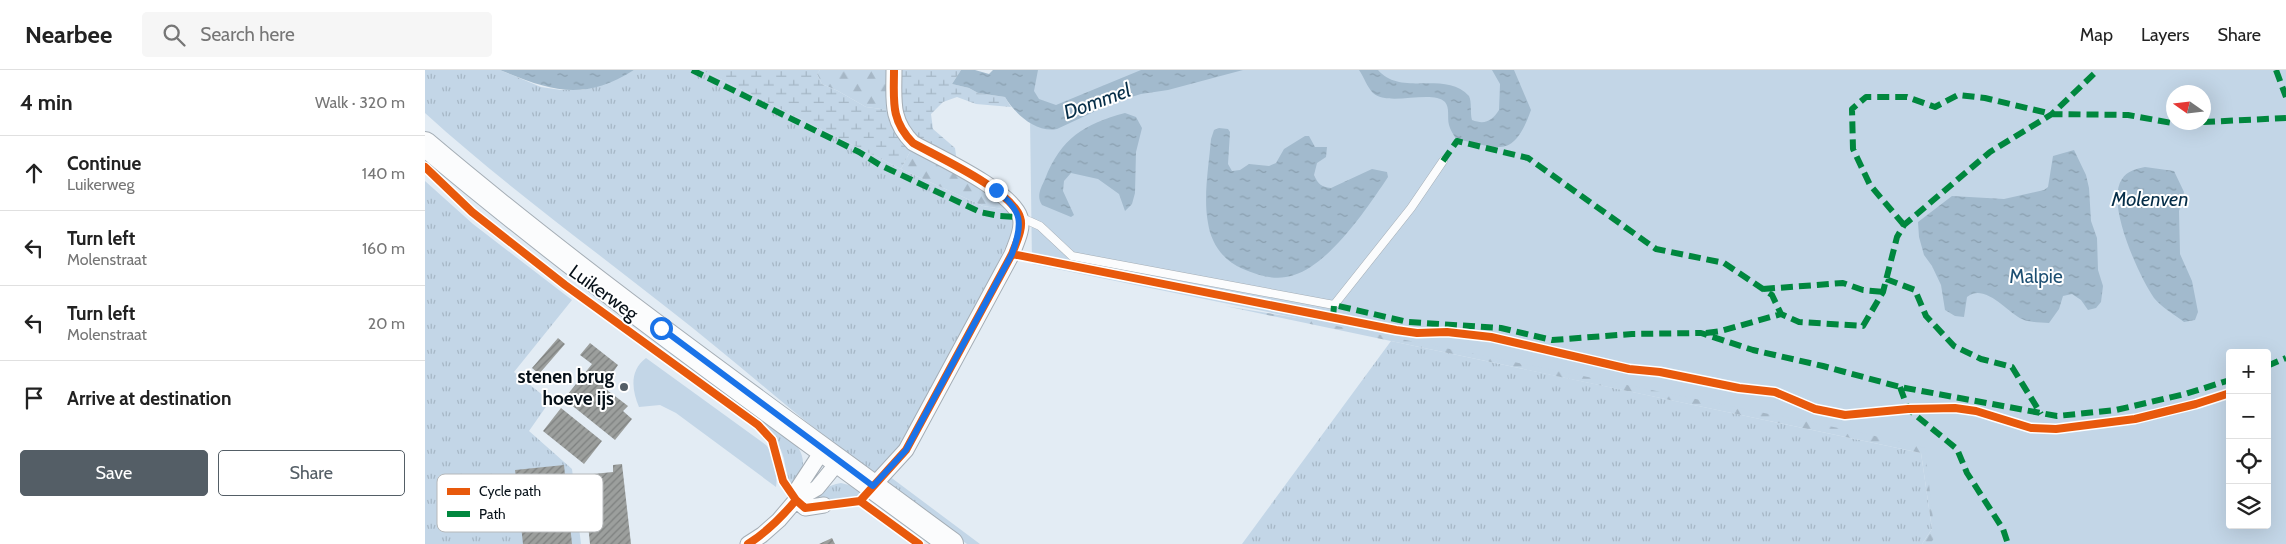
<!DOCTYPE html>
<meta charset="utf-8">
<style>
:root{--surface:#fff;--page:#f6f6f6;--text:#222;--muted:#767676;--line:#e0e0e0;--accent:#545e66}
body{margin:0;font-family:Cabin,sans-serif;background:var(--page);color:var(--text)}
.controls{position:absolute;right:15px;bottom:15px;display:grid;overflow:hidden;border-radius:5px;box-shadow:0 5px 20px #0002}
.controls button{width:45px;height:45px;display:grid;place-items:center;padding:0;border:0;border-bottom:1px solid var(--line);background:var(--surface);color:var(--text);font:25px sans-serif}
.compass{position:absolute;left:1741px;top:15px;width:45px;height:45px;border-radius:50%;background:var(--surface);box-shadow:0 5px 20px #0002;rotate:284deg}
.stop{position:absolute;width:15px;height:15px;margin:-11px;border:4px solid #1a73e8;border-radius:50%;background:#fff}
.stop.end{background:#1a73e8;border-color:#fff;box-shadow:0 1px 5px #0008}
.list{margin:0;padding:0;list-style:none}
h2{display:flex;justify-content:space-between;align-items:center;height:65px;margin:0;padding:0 20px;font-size:21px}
h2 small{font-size:16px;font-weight:400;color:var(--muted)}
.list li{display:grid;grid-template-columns:32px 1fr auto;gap:15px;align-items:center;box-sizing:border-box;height:75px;padding:0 20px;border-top:1px solid var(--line)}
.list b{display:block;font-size:19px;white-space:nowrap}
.list p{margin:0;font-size:16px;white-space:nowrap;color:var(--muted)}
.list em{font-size:16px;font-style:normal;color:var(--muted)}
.actions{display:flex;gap:10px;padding:15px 20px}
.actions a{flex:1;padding:11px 0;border:1px solid var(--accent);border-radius:5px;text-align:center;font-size:18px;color:var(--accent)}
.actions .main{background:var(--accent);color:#fff}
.icon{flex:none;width:28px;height:28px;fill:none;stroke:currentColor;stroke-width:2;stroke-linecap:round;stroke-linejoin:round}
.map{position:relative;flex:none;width:1861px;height:474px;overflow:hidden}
header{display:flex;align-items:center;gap:30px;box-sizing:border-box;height:70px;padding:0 25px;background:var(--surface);border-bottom:1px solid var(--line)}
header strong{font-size:24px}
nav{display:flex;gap:28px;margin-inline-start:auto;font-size:18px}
.search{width:350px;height:45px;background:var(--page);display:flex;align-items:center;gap:12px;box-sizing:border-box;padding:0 18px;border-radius:5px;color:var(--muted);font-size:19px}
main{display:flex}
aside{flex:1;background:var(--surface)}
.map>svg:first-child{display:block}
</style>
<header>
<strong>Nearbee</strong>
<div class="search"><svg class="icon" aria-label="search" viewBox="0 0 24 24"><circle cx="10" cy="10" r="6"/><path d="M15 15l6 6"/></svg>Search here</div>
<nav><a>Map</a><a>Layers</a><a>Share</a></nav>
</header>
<main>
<aside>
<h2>4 min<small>Walk · 320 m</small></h2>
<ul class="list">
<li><svg class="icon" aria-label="ahead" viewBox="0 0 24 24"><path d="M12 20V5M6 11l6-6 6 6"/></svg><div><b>Continue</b><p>Luikerweg</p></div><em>140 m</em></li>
<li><svg class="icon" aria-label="left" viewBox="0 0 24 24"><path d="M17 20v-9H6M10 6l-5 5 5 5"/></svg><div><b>Turn left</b><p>Molenstraat</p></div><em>160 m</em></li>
<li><svg class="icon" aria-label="left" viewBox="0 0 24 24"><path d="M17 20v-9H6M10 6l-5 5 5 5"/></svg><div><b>Turn left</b><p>Molenstraat</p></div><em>20 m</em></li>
<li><svg class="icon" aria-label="arrive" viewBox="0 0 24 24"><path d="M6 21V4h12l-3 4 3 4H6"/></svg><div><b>Arrive at destination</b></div></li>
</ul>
<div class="actions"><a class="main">Save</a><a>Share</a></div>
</aside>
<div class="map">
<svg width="1861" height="474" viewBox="0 0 1861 474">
<defs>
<pattern id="grass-tufts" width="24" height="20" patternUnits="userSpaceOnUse" patternTransform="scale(1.25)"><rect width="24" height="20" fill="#c3d6e7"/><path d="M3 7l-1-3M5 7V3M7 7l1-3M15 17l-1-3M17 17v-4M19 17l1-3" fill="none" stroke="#a6b7c6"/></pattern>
<pattern id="forest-firs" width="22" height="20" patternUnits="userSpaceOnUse" patternTransform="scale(1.25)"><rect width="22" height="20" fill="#c3d6e7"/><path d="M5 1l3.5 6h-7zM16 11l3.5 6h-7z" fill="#a6b7c6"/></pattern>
<pattern id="wetland-marsh" width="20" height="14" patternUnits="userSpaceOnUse" patternTransform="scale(1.25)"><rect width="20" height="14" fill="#c3d6e7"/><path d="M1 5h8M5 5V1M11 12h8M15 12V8" fill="none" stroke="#a6b7c6"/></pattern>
<pattern id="water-ripples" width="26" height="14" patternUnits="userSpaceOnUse" patternTransform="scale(1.25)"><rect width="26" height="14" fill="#a2bacd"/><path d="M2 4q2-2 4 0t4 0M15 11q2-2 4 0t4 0" fill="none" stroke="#8a9faf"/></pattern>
<pattern id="building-hatch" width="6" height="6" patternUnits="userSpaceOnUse" patternTransform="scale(1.25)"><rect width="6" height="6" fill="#9c9f9d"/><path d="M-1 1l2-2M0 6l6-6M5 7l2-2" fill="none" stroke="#7d807f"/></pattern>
</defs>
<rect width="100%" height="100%" fill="#e3ecf4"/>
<path fill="url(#grass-tufts)" d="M0,0h75l41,17 20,3h21l24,-7 28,-13h68l199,99 82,37 27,4 4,11 -1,10 -55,116 -56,101 -27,28c-72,-54 -138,-114 -209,-169 -81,-64 -164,-124 -241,-194z
M0,111l48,43 99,76 -58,72 36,29 -21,30 43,38 9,75h-156z
M966,271l530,112 11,76 -10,15h-680z
M337,347c15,12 42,25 41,47 -1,8 -7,16 -11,22 -5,-9 -6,-17 -8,-27 -4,-16 -13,-25 -25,-36z
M464,406l91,68h-13l-83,-62z
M416,413l8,2 11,7 -3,5 -39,7 -7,-2c9,-10 16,-17 30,-19z"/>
<path fill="url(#forest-firs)" d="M395,0h70l-1,40 -23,-3 -28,-16 -16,-7 -5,-10z
M487,78l53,29 45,33 -27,-4 -82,-37z
M800,236l139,23 559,83 76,132h-77l10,-15 -11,-76z"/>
<path fill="url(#wetland-marsh)" d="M277,0h118l-3,4 5,10 16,7 28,16 23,3 23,38 -11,21z
M474,0h62l-9,14 17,4 9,5 27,4 6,10 -35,-3 -19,-7 -14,5 -12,12 2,15 22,19 2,15 -41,-24 -16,-22z"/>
<path fill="#c3d6e7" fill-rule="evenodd" d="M609,0h1252v474h-356l5,-7 -10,-89 -67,-16 -826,-168 -2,-147zM1748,22h30v30h-30zM1805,283h37v172h-37z
M221,288l120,87c8,8 12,31 10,42l-100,-74 -16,-8 -21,2c-7,-17 -10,-36 7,-49z"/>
<path fill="url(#water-ripples)" d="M75,0h134c-51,32 -83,21 -134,0z
M536,0h14l14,4 4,-4h45l-4,21 5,8 17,6 85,-35h102l-75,20 -27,4 -26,8 -58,27c-21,4 -42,-15 -52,-32l-27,-4 -9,-5 -17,-4z
M934,0h19c23,27 67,0 91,26 3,6 1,17 3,24 13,5 20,1 27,-10l1,-26 -8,-14h22l17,40c-18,50 -31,38 -75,29 -3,-5 -6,-10 -7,-14 -2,-8 1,-17 -4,-23 -13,-13 -57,5 -72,-9 -6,-6 -9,-16 -14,-23z
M700,43l11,4 6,11 -6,24 -1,41 -3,11 -7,7 -6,-17 -21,-15 -27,-6 -7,8 -1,10 11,24 -3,2 -29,-12c-6,-9 -1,-17 3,-26 16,-41 39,-55 80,-66z
M794,58l9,1 2,3 -2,32 4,7 8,-1 9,-6 20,2 7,-3 8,-14 21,-13h4l6,11h12l-1,10 -9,6 -3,12c4,9 7,12 17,13l41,-19 15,3 1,5c-20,30 -58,87 -94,98 -17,6 -35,1 -51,-6 -20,-8 -32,-26 -35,-46 -5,-27 1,-58 3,-84l3,-9z
M1649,80l12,25 3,13 2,33 6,17 1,32 5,16 -2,16 -5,6 -8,2 -7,-10 -9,-6 -9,2 -4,13 -10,14c-8,-1 -19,0 -27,-4 -14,-6 -37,-37 -55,-22l-3,20 -9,-1 -10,-6 -4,-25 -9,-19 -8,-11 -5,-18 -1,-15 34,-26 52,3 40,-9 4,-3 5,-31z
M1720,97l29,4 10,21 -5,19 1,43 12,27 6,31 -3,8 -11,2c-9,-7 -23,-15 -30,-24 -15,-22 -49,-95 -32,-119 5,-8 14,-10 23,-12z"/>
<path fill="url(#building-hatch)" d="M133,268l7,6 -26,30 -7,-6z
M165,273l28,22 -15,22 25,19 -5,5 9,8 -17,21 -51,-41 28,-35 -12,-9z
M136,338l41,33 -18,23 -41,-33z
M197,394l9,80h-41l-7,-69 30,-3v-7z
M139,395l8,79h-49l-8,-74z
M407,468l3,6h-16z"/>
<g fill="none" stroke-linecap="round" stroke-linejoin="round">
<defs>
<path id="service" d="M595,147l20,9 32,30 262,49 77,-97 32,-47"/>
<path id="minor" d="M448,416l33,-36 106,-196c4,-11 12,-26 8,-37 -9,-27 -82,-60 -107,-74 -23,-23 -19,-43 -19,-73
M371,430l2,-12 25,-38
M371,430l9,8 19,-3
M323,474l14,-9 17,-15 17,-20 21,-12 22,-27"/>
<path id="primary" d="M0,74c168,142 349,269 526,400"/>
</defs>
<use href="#service" stroke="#a4adb5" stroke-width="9"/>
<use href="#minor" stroke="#a4adb5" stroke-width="17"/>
<use href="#primary" stroke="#a4adb5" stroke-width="26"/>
<use href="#service" stroke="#fbfcfd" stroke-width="8"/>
<use href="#minor" stroke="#fbfcfd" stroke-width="15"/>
<use href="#primary" stroke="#fbfcfd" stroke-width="24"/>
<path stroke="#00873e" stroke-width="6" stroke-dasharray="12 6" stroke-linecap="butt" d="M267,0l167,82 21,13 100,47 19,4 21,1
M1851,0l10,27
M1778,52l83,-4
M1018,91l14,-20 71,17 128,91 68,14 48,32 9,19 18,8 64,4 20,-34 14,-55 7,-12 86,-73 62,-38 46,-44
M1479,155l-34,-40 -17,-36 -1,-40 14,-12h41l28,10 23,-12 27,3 67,16 76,1 44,8 22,-1
M1461,209l29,11 11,26 28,30 27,13 31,8 29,47
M1338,219l80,-6 20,7 20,2
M908,248l1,-13 74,17 93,6 51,12 80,-6 69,-1 52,17 70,16 77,21 157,29 59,-6 69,-16 45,-14
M1281,263l15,-2 60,-17
M1842,296l19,-8
M1475,317l8,22 49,40 10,24 36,56 5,15"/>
<defs>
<path id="cycleway" d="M0,97l47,45 93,73 193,140 14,15 11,41 13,19 9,8 55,-7 59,43
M587,184l384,76 21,3 30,-1 44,5 138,32 31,3 79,16 36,4 40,17 30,6 63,-6 47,-1 21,3 55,17 25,1 79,-10 61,-15 34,-11
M435,431l46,-51 106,-196c4,-11 12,-26 8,-37 -9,-27 -82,-60 -107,-74 -23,-23 -19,-43 -19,-73
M323,474c19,-12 33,-26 48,-44"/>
</defs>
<use href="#cycleway" stroke="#fff" stroke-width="11"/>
<use href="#cycleway" stroke="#e8590c" stroke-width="8"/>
</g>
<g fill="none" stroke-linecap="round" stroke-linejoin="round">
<path stroke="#1a73e8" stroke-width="6" d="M236,258l212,158 33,-36 106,-196c11,-31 11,-43 -16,-64"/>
</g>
<circle fill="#545e66" stroke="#fff" stroke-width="2" cx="199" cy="317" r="5"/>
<g text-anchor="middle" stroke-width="4" stroke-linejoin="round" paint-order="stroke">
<g font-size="19" fill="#1d4f72" stroke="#fff">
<text x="1611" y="213">Malpie</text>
</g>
<g font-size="19" fill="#071119" stroke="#fff">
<text transform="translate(179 222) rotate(36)" y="7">Luikerweg</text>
</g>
<g font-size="19" font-weight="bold" fill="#071119" stroke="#fff" text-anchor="end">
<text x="189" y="313">stenen brug<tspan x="189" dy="22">hoeve ijs</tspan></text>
</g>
<g font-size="20" font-style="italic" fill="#052d47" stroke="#fff">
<text transform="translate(672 31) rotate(-20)" y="7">Dommel</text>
<text x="1725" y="136">Molenven</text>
</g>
</g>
<rect x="12" y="404" width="166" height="58" rx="8" fill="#fff" stroke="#b5b8ba" stroke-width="1"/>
<rect x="22" y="418" width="23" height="7" fill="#e8590c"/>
<rect x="22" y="441" width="23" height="6" fill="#00873e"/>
<g font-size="14" fill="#071119">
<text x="54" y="426">Cycle path</text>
<text x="54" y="449">Path</text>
</g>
</svg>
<div class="controls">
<button>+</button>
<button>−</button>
<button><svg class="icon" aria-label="locate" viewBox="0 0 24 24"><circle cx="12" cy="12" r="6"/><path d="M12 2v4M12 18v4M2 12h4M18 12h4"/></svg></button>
<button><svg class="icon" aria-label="layers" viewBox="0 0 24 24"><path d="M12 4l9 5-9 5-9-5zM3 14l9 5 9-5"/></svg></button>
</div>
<svg class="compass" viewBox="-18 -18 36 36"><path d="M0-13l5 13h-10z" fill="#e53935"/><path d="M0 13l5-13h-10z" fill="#767676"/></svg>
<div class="stop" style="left:236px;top:258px"></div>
<div class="stop end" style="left:571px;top:120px"></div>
</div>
</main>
